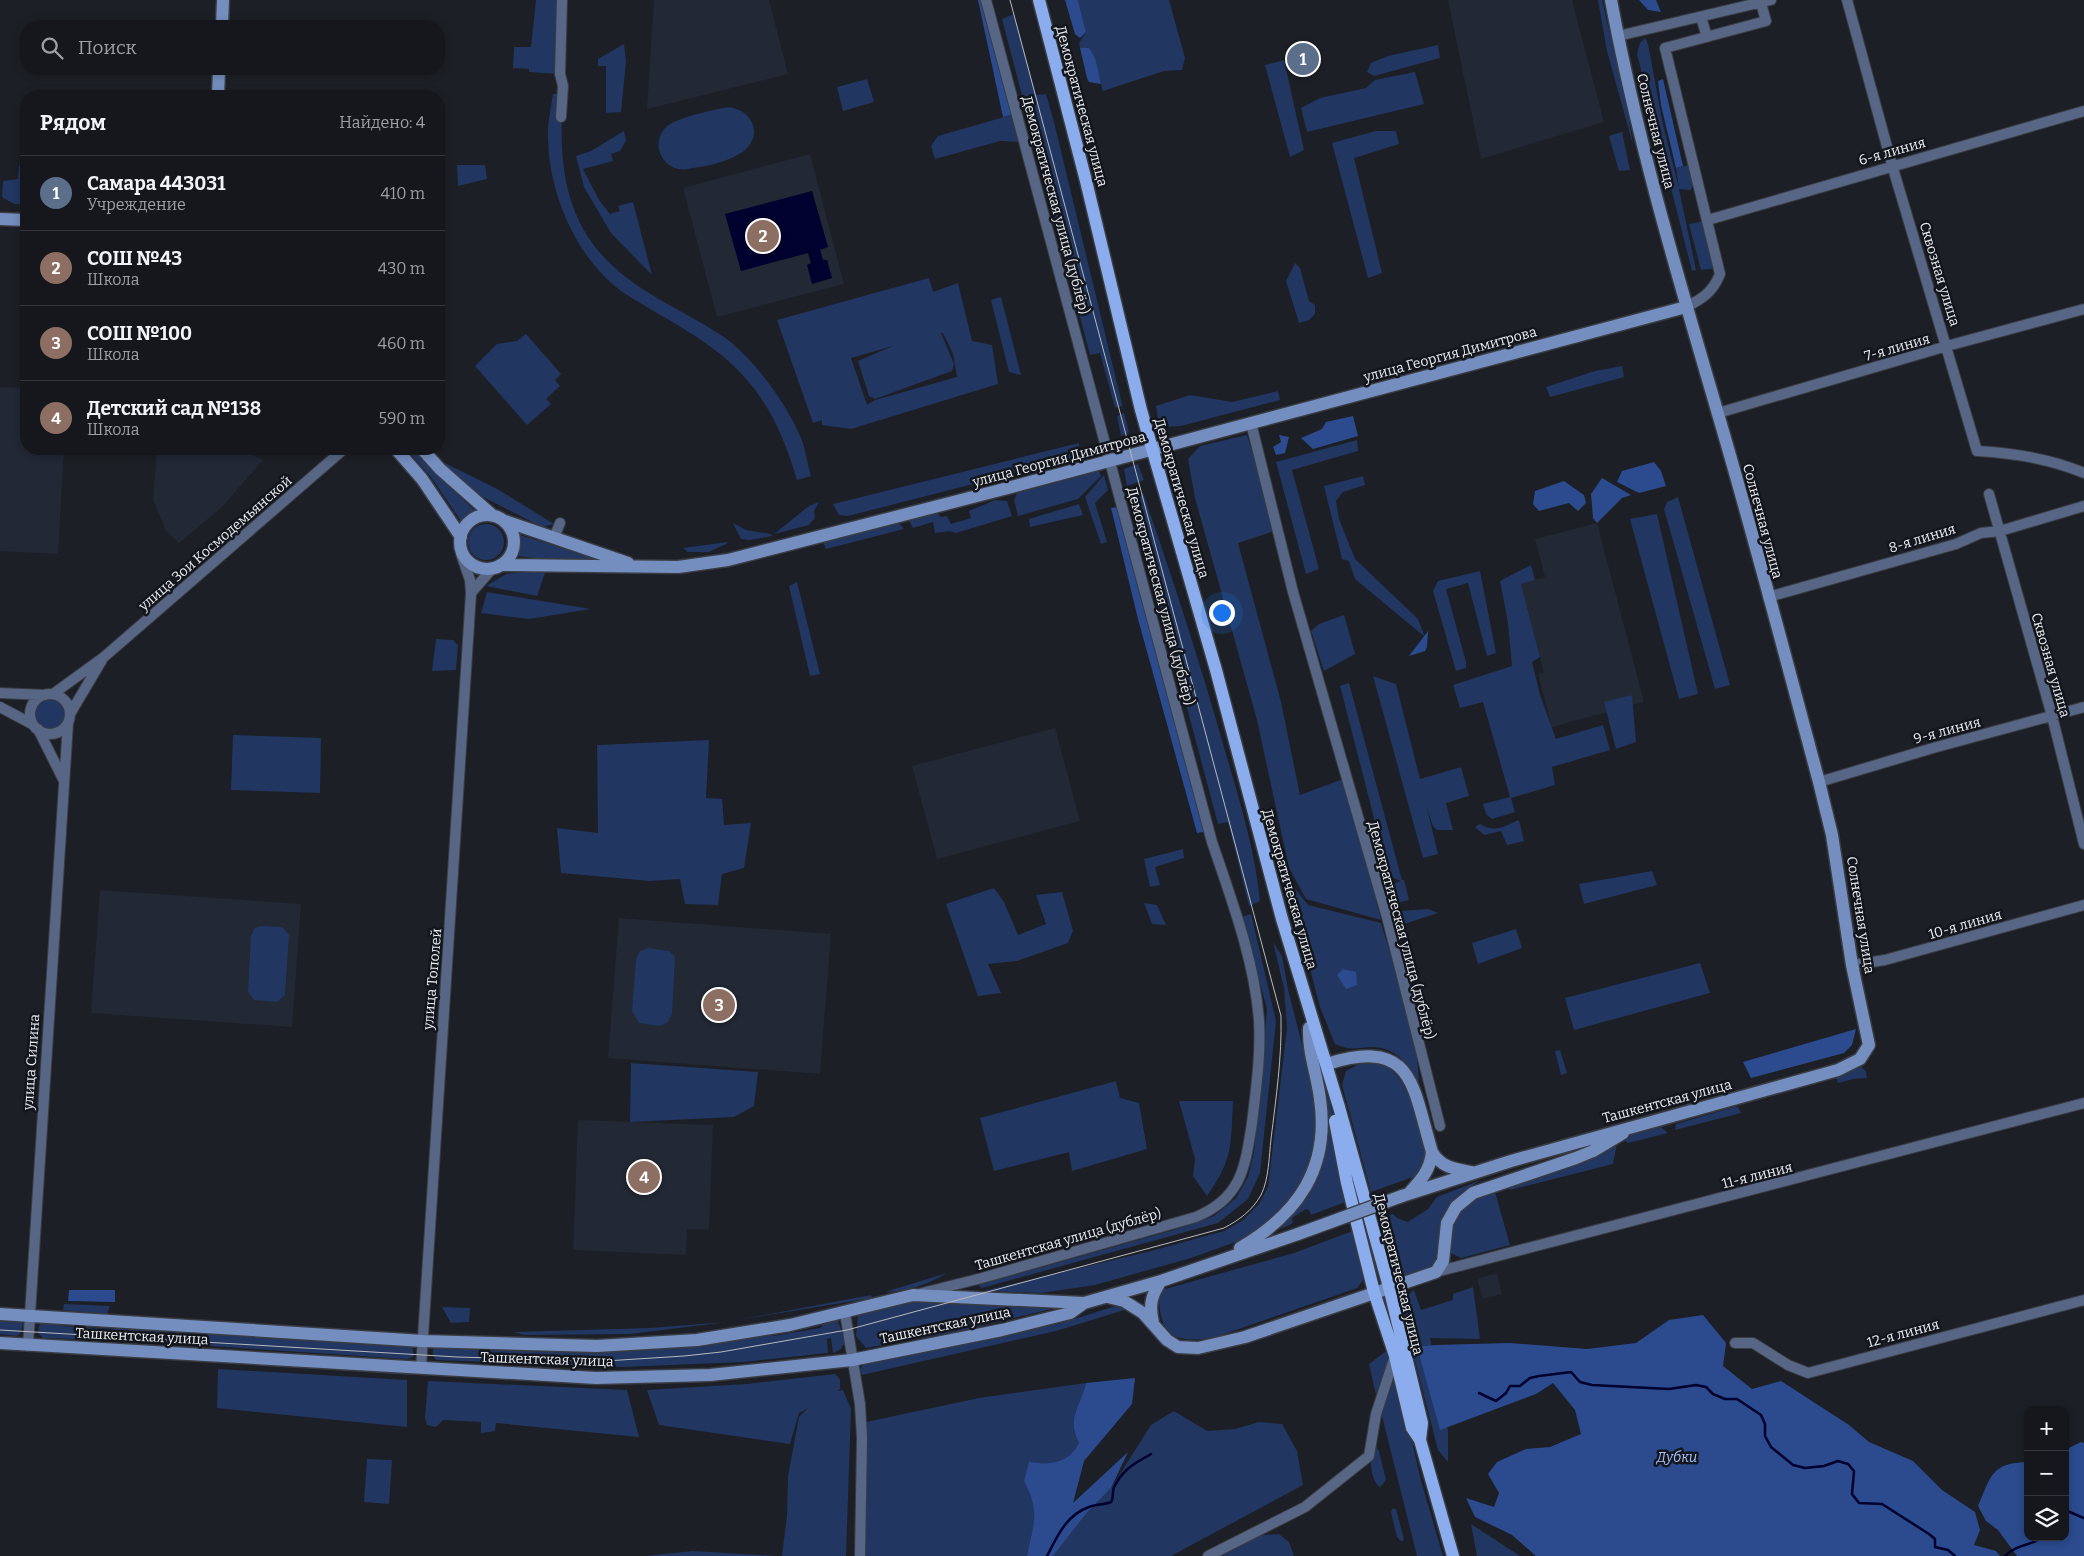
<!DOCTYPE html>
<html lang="ru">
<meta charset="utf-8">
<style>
:root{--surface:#15171c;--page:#1e2025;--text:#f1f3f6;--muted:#9d9fa3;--line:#34363b;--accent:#db2777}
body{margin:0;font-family:Bitter,serif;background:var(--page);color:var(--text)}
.controls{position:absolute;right:15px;bottom:15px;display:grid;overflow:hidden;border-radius:10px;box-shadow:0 2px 8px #0003}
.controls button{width:45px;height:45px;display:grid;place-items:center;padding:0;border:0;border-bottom:1px solid var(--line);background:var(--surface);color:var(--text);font:25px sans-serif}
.you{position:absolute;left:1221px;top:612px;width:18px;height:18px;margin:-12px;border:4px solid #fff;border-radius:50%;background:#1a73e8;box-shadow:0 0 0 8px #1a73e833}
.badge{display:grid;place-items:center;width:32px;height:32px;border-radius:50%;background:var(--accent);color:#fff;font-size:16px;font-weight:700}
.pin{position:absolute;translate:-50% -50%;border:2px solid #fff;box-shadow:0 1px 5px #0006}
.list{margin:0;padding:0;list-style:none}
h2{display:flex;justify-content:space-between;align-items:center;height:65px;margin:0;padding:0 20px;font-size:21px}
h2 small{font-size:16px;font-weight:400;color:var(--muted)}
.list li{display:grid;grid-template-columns:32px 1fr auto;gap:15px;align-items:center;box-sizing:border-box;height:75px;padding:0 20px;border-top:1px solid var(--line)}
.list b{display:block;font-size:19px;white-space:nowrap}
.list p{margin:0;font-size:16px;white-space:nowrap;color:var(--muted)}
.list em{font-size:16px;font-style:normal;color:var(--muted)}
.icon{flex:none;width:28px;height:28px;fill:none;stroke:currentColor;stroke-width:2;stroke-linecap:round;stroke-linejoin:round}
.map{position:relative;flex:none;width:2084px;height:1556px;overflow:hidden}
.search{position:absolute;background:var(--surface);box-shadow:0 2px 8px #0003;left:20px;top:20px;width:425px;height:55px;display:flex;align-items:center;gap:12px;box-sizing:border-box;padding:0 18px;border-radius:20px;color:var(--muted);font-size:19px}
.panel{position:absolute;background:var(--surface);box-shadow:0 2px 8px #0003;left:20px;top:90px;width:425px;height:365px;border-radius:20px}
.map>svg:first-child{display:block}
</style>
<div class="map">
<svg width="2084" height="1556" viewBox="0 0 2084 1556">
<rect width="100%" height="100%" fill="#1c1f25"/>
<path fill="#222834" d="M654,0h115l19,74 -141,35z
M1448,0h124l32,122 -123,37z
M810,154l34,130 -127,33 -34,-129z
M0,387l26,1v61h38l-6,105 -58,-3z
M157,449l88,2 18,9 -42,48 -42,35 -13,-12 -13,-31z
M1597,523l47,179 -92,25 -14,-53 6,-1 -23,-89 24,-7 -10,-38z
M1055,728l25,93 -143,38 -25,-93z
M100,890l201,14 -9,123 -201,-14z
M619,918l212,16 -11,140 -212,-16z
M578,1120l135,5 -4,105 -22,-1 -1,26 -113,-5z
M1497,1273l5,21 -19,5 -6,-20z"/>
<path fill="#213661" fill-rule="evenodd" d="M536,0h27l-3,74 -31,-2v-3l-16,-1 1,-21h17z
M1078,0h91l16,58 -3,12 -18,1 -61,20c-4,-12 -7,-35 -15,-43h-8l-1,-5 7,-11z
M1598,0h4l25,108 6,37 -26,-94z
M1014,14l22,81 10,-1 8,28 75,311 -8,3 -4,-20 7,-3 -2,-7 -7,2 -15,-55 -10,2 -88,-336z
M1645,38l3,6 15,81 16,63 -3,-20 13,-3 5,17 -3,8 -12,-1 17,81 -4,1 -55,-217 3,-11z
M624,44l2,17 -5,51 -15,1v-47h-8v-7z
M1438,45l2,13 -66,18 -7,-4 4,-9 17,-7z
M1284,60l20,90 -14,7 -25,-92z
M1415,72l9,32 -117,28 -6,-24 19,-10 46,-10 9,-8z
M867,79l7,23 -31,9 -6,-24z
M553,94h10c-5,73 1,136 64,184 30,23 66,38 97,59 31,22 66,71 79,106 3,11 5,23 8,33l-14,4c-11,-37 -24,-70 -50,-100 -32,-38 -79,-59 -120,-85 -49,-32 -78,-100 -79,-156 -1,-15 3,-31 5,-45z
M730,107c11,3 19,7 23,18 9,32 -43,41 -65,44 -23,4 -39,-23 -23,-41 9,-10 50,-19 65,-21z
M1018,113l8,29 -26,-1 -65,18 -4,-13 7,-10z
M624,131l2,10 -6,10 -9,3 2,7 -30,8 16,31 11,14 10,-3 -2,-5 15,-4 19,73 -41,-42 -27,-46 -8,-31 15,-5z
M1376,131h20l3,13 -45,14 28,115 -14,5 -36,-135z
M1622,132l8,38 -11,1 -10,-35z
M457,165h28l2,14 -29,7z
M19,166l7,1v37h-12l-12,-7 1,-16 15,-2z
M1704,221l13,47 -16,2 -12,-46z
M1295,263l5,5 9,33 6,4v9l-6,6 -10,3 -13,-42z
M929,278l4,14 25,-9 14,58 20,4 6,39 -147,45 -29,-4v-5l-9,3 -36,-103zM941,333h2l10,21 4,23 -82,23 -8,5 -16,-47 42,-12 -35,15 11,35 6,3 77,-28 2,-7z
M1001,297l20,78 -12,-3 -18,-72z
M526,334l35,40 -6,6 5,6 -14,13 5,5 -24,21 -52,-59 22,-22 20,-3z
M1622,366l2,11 -74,20 -4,-10 49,-16z
M1278,391l2,9 -99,26 -15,1 -8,-8 -2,-13 34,-11 42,7z
M1247,435l30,95 -39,13 43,159 19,93 46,-17 35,142 -75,-21 -17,-31 -32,-148 -62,-222 -7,-39 12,-13z
M1357,440l1,11 -66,19 27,99 -13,5 -30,-112z
M1079,443l1,12 -2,2 -230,59 -9,-1 -6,-11z
M406,449h8l21,24 39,37 -13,11 -30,-44z
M441,461l58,29 55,34 -12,3 -63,-32z
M1138,464l6,16 -17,6 -3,-17z
M1099,471l2,5 -23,23 -60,17 -4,-16 3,-7z
M1104,475l4,15 -13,13 12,39 -6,2 -16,-47z
M1363,476l2,9 -22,7 -7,9 3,18 16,40 63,60 7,18 -70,-58 -6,-18 -7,-2 -18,-73z
M1143,493c30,86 58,173 83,261 14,48 29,97 34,147l-11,5 -21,-84 -10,2 -88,-330z
M1678,497l52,188 -15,4 -51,-180 3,-7z
M995,500l12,1 5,15 -56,17 -6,-2 -15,2 -2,-11 -20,6 -4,-7 28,-8 4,4 6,-1 4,8 20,-6 -2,-7z
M819,502l-5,9 1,7 -6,7 -35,9 35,-28z
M1079,504l4,11 -53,12 -1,-8z
M1657,514l41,180 -19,5 -49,-180z
M898,522l6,7 -78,20 -3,-7z
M733,523l13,7 25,4 1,2 -22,4 -9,-1z
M468 542a18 18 0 1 1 36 0a18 18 0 1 1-36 0Z
M520,535l93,29 -1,3 -94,-11z
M728,542l-2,2 -17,8h-21l-5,-4z
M1531,565l4,15 -14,4 19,73 -8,5 8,33 16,44 47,-14 7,25 -58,17 3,18 -44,13 4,14 -23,7 -6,-5 -3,-10 27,-7 -27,-95 -23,6 -7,-23 59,-19 -4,-43 -8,-42z
M546,570l-9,26 -51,-10 20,-12z
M1480,571l16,82 -9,3 -19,-73 -22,6 20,73v6l-10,3 -23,-80 5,-10z
M797,582l23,92 -10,2 -21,-90z
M487,592l104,17 -62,10 -48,-6z
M1344,615l11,39 -31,17 -13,-40 8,-7z
M436,639l17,1 5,5 -2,25 -24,1z
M1373,676l23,8 24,95 41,-12 8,29 -23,7 7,27h-16l-4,-4 -6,-18 11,46 -15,4z
M1349,683l53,197h2l5,20 -12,3 -9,-5 -8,-23 3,-3 12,11 6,-2 -12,-5 -49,-190z
M1632,695l4,47 -20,7 -12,-47z
M35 714a15 15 0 1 1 30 0a15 15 0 1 1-30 0Z
M233,735l88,3 -1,55 -89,-3z
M709,740l-3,58 16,1 2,26 27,-2 -7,45 -22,6 -4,31 -33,-1 -5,-25 -30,2 -89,-8 -4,-45 41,5 -1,-88z
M1519,820l5,21 -17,4 -6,-14 -17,4 -9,-8 5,-3c16,10 26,1 39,-4z
M1183,849l1,9 -29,9 5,18 -10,2 -6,-28z
M1652,871l5,14 -73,19 -5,-20z
M1286,877l22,28 73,18c15,52 36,105 38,159 -11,-19 -25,-36 -49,-35 -18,1 -17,4 -35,-3l-15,-37z
M994,888l10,14 14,33 28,-11 -10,-29 26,-3 11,39 -5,12 -51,18 -29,3 13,29 -23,3 -32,-92z
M1144,903l13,2 9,20 -14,-1z
M1428,909l10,4 -37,12 -2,-14z
M1251,914l25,107 -16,152 -12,26 -30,24 -236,65 -4,-3 199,-56 37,-13 22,-18 12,-21 6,-25 13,-143 -25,-92z
M260,926l22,1 7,8 -4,60 -8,7 -23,-2 -6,-8 3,-56 3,-7z
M1516,929l6,19 -44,16 -6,-21z
M1273,942l9,14 6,33 34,135 -17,64 -36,37 -28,15 -50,18 -96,27 -53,8 -59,-2 168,-40 73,-20 19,-11 16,-16 9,-17 19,-159 -3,-40z
M648,948l21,3 6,6 -3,57 -4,8 -8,4 -21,-3 -7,-12 4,-52 4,-8z
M1700,963l10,30 -136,37 -9,-32z
M1560,1050l7,23 -6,2 -6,-24z
M631,1063l127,9 -4,34 -20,11 -104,5z
M1361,1063c6,1 13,0 19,1 29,7 42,69 48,94l-9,17 -48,17 -29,-107 4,-14z
M1860,1066l6,5 1,7 -14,1 -15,4 -2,-7z
M1116,1081l4,17 19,5 8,46 -75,22 -3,-19 -75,19 -14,-53z
M1324,1092l5,6 22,102 -40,15 -2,-5 -3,-1 -14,9 1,5 -12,6 28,-40z
M1179,1101h54c-2,44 0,58 -26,95l-14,-20 2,-17z
M1734,1107h4l3,6 -66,17 1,-6z
M1661,1127l7,6 -40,10 -3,-2 6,-6z
M1617,1144l-4,20 -103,26 -2,-6 75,-24z
M1481,1180c-12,7 -28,17 -35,30 -9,14 -2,47 -12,56 -8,6 -24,8 -33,10 -19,-10 -17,-38 -20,-58l12,-4 4,4 11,4 20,-13 9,-12z
M1493,1185l17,60 -49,13 -10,-5c-1,-36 12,-51 42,-68z
M1358,1229l8,47 -9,12 -144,50c-38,5 -53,-1 -54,-41l6,-8 129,-36z
M947,1273c-20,12 -39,18 -62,19z
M1473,1287l7,52 -50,-1 18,93v31l-10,-12 -37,-144 2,-7 11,-9 7,20 32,-10v-6z
M871,1295l1,3 -134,22z
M917,1301l97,5 54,-1 -108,26 -94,17 -10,-12 2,-21z
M64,1304l46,2 -3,8 -44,-4z
M1119,1305l12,3 -75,23 -194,44 -2,-6 6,-8 192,-37z
M442,1307l28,1 -1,14 -18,1z
M0,1318l19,1 4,5 -3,10 -4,2 -16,-2z
M828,1320l10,1 7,21 -4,7 -8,4 -2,-15 -4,1 1,14 -84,9 -122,5 -186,-7c-6,-8 -3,-12 3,-19l119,7 210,-16 5,4 47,-8z
M40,1322l23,1v3l48,3 24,-4 277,20 2,11 -6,3 -275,-18 -90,-3 -5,-5z
M727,1322l-97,12 -106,1 -10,-3 136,-4z
M1389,1349l2,7 -15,39 -7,-31z
M230,1359l178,12 3,4 -188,-12z
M1394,1366l28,118 21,72h-26l-38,-152z
M218,1369l189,11v47l-190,-19z
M835,1374l5,5v10l-3,2 6,-1 8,19 -5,147h-64l5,-40 1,-40 11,-59 9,-9 -9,5 -9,31 -131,-19 -12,-35 99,-6z
M428,1381l199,9 12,47 -143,-14 -1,8 -14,2v-11l-38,-2 -7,7 -9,-2 -2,-7z
M1086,1383c-6,25 -20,34 -7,60 -14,23 -26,21 -50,20l-4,18c16,32 8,42 2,75h-165l5,-119 -1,-15 113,-24z
M1174,1411l33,20 28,-2 24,-7 23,2 15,27 6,34 -132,71h-118l33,-42 25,-26 40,-63z
M1374,1443l5,8 7,29 -6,7c-11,-8 -11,-34 -6,-44z
M367,1459l25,1 -3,44 -25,-2z
M1393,1508l3,1 8,30 -2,3 -5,-5 -6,-25z
M1471,1524l49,32h-43z
M1279,1534l10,8 5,14h-78l37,-20z
M693,1551l84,5h-131z"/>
<path fill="#2b4b8e" d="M978,0h8l32,113 -15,4z
M1065,0h13l8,32 -6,6 -5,-4z
M1639,0h17l5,12 -13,-2z
M1080,48h9c8,9 9,24 12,36l-12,-2 -2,-4z
M1663,79l20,87 -7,2 -15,-63 -3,-24z
M1353,416l5,20 -45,13 -12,-11 21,-9 4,-7z
M1279,435l10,2 -4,16 -9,2 -3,-8 8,-5z
M1654,462l7,9 5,15 -27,7 -22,-11 5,-11z
M1602,478l29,17 -9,3 -25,25 -4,-5 -2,-24z
M1564,481l20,14 2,8 -8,8 -9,-8 -30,8 -6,-7 2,-13z
M1123,506l87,325 -13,2 -59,-214 -27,-111z
M1428,631l-1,16 -2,4 -16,5z
M1343,969l13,3 1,13 -11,4 -9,-14z
M1856,1029l-4,16 -8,8 -93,25 -8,-16z
M69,1290h46v12l-47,-1z
M1703,1315l23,28 -3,23 29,23 29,-8 68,44 20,17 44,19 29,29 33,22 5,18 -6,15 22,6 4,5h-464l-24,-21 -37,-18 -9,-19 28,9 5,-14 -11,-19 9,-12 29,-13 24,-2 31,-13 -6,-24 -22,-27 -17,11 -96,36 -23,-83 18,-2 75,-2 77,6 49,-6 33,-23z
M1135,1378l-3,26 -48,57 -11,42 55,-51 -17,36 -25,26 -33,42h-26c6,-33 14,-43 -3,-75l5,-19c23,3 38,2 50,-19 -13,-26 1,-35 7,-60z
M2081,1442l3,1v113h-67l-19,-26 -12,-9 -8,-15c13,-30 13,-43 50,-44v75h37v-87z"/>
<path fill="#00012e" d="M812,191l16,56 -8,3 3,10h4l5,18 -20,6 -5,-19 4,-2 -3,-10 -67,18 -16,-57z"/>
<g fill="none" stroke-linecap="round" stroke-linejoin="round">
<path stroke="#00012e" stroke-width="2.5" d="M1479,1393l17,8 10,-8 4,-7h10l10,-8 9,-2 32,-4 9,10 12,3 77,4 27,-4 10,2 7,7 12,5h12l24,16 4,9v12l6,11 22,18 12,3 19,-2 14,-5 10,3 6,7 -2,23 7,9 23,1 47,30 6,5v8l13,3 7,6
M2065,1510l19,8
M1047,1556c10,-19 19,-41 42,-49 7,-3 15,-2 22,-5 3,-4 1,-10 3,-15 10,-19 20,-23 37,-33
M2005,1556c11,-12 27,-10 37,-19"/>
<defs>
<path id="street" d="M1847,0l45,165 85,286c36,2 74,8 107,22
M1701,17l6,20
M1618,36l153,-36
M561,117l2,-31 -3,-12 2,-74
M1708,220l376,-109
M1686,307c16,-8 27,-15 34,-33l-55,-226 101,-27 -5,-18
M1718,413l229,-67 137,-37
M1251,423l42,169 94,325 53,209
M1989,494l63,222 32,128
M554,538l6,-15
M471,593l20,-23
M1768,597l188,-53 25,-11 19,-2 84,-25
M0,693l45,2
M53,694l51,-37 240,-208
M30 714a20 20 0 1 1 40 0a20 20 0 1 1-40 0Z
M0,707l32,17
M70,714l32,-54
M38,729l25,50
M1819,782l114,-34 151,-41
M1852,965l33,-5 199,-55
M1436,1272l648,-169
M922,1293l60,-15 214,-61c46,-19 49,-50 56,-94 4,-34 9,-68 7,-102 -4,-59 -28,-123 -47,-179l-226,-842
M845,1313l15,91 2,34 -2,118
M1735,1343h18l35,22 20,8 276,-73
M28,1346l40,-623
M421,1368l50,-775 -1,-13 -9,-26
M1208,1556l97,-49 64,-51 7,-42 19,-58"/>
<path id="secondary" d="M222,26l1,-26
M218,96l1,-27
M0,219l26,1
M396,449l26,30 39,58
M422,449l18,20 51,45
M460 542a27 27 0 1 1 54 0a27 27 0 1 1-54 0Z
M505,521l123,42
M502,565l176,2 50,-7 276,-71 682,-182
M1327,1064c87,-27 85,21 105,88 9,15 22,17 39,20
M1410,1192c12,-13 20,-22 22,-40
M1402,1196l109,-35 327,-91 22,-11 9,-14 -17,-80 -20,-130 -13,-53c-33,-123 -65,-246 -101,-368 -40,-137 -81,-274 -107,-414
M1240,1248c58,-34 90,-80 80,-149 -3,-25 -12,-46 -11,-71
M1108,1297l16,4 19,12 24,27 11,7 20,1 47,-11 191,-65 7,-11 4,-38 9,-16 17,-14 103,-35 17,-7 30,-18
M0,1314l423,27 174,5 100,-6 93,-15 123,-30 171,8
M1153,1323c-4,-18 -2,-27 8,-42
M0,1343l596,35 114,-3 142,-15 150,-30 68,-17 14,-10 77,-22 137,-47"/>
<path id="primary" d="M1039,0l47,181 55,229 75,260 66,249 57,188 50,180 33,136 -2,17
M1335,1121l12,62 27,109 21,64 17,72 8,12 33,116"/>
</defs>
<use href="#street" stroke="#393c42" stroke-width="12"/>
<use href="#secondary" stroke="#393c42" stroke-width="15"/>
<use href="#primary" stroke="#393c42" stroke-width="15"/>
<use href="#street" stroke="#566684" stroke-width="10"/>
<use href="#secondary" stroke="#748ebf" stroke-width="12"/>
<use href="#primary" stroke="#8caded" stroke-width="12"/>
<path stroke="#b7babe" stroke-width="1" d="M0,1330l457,27 148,4 79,-5 37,-4 126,-22 377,-102c15,-8 28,-17 37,-33 8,-16 8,-39 10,-56 5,-41 11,-82 10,-123l-271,-1016"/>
<defs>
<path id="secondary-bridge" d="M1298,1234l104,-38"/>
</defs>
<use href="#secondary-bridge" stroke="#393c42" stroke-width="15" stroke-linecap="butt"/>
<use href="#secondary-bridge" stroke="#748ebf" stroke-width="12"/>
</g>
<g text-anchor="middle" stroke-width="5" stroke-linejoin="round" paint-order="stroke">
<g font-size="14" fill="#eaedf1" stroke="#13161c">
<text transform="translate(1082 106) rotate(75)" y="5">Демократическая улица</text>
<text transform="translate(1656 131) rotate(76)" y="5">Солнечная улица</text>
<text transform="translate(1892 151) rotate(-16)" y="5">6-я линия</text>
<text transform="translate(1056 205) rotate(75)" y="5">Демократическая улица (дублёр)</text>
<text transform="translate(1940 274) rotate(73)" y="5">Сквозная улица</text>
<text transform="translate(1897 347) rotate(-16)" y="5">7-я линия</text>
<text transform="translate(1450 354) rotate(-15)" y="5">улица Георгия Димитрова</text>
<text transform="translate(1059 459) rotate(-15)" y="5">улица Георгия Димитрова</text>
<text transform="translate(1182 498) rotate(74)" y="5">Демократическая улица</text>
<text transform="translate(1763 521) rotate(75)" y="5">Солнечная улица</text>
<text transform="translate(1922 538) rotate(-17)" y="5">8-я линия</text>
<text transform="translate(215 543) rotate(-41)" y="5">улица Зои Космодемьянской</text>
<text transform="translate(1161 596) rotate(75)" y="5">Демократическая улица (дублёр)</text>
<text transform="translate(2051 665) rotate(74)" y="5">Сквозная улица</text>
<text transform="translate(1947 730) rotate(-15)" y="5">9-я линия</text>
<text transform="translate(1290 889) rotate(74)" y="5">Демократическая улица</text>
<text transform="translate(1861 915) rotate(81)" y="5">Солнечная улица</text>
<text transform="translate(1965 924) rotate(-16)" y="5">10-я линия</text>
<text transform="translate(1402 930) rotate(75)" y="5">Демократическая улица (дублёр)</text>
<text transform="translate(432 979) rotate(-85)" y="5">улица Тополей</text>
<text transform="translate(31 1062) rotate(-86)" y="5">улица Силина</text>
<text transform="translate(1667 1101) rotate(-15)" y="5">Ташкентская улица</text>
<text transform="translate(1757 1175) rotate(-14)" y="5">11-я линия</text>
<text transform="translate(1068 1239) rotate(-16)" y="5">Ташкентская улица (дублёр)</text>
<text transform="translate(1399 1274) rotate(76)" y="5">Демократическая улица</text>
<text transform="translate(945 1325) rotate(-12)" y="5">Ташкентская улица</text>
<text transform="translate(1903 1333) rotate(-15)" y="5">12-я линия</text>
<text transform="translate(142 1336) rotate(3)" y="5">Ташкентская улица</text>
<text transform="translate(547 1359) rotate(2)" y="5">Ташкентская улица</text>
</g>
<g font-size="14" font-style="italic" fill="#a5c3fd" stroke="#13161c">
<text x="1677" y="1462">Дубки</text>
</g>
</g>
</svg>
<div class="controls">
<button>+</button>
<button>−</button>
<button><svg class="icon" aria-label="layers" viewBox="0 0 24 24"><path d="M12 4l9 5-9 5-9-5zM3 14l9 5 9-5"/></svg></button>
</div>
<div class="you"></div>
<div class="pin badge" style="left:1303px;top:59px;background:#5c6f8a">1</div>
<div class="pin badge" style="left:763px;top:236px;background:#8d6e63">2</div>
<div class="pin badge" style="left:719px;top:1005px;background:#8d6e63">3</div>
<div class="pin badge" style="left:644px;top:1177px;background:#8d6e63">4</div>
<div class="search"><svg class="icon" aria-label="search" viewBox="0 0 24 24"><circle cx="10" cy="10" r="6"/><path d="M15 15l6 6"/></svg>Поиск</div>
<section class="panel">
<h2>Рядом<small>Найдено: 4</small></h2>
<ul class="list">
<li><span class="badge" style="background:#5c6f8a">1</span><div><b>Самара 443031</b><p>Учреждение</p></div><em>410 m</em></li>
<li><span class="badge" style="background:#8d6e63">2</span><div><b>СОШ №43</b><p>Школа</p></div><em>430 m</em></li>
<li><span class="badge" style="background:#8d6e63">3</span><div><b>СОШ №100</b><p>Школа</p></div><em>460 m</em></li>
<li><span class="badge" style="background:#8d6e63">4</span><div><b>Детский сад №138</b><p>Школа</p></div><em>590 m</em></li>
</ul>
</section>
</div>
